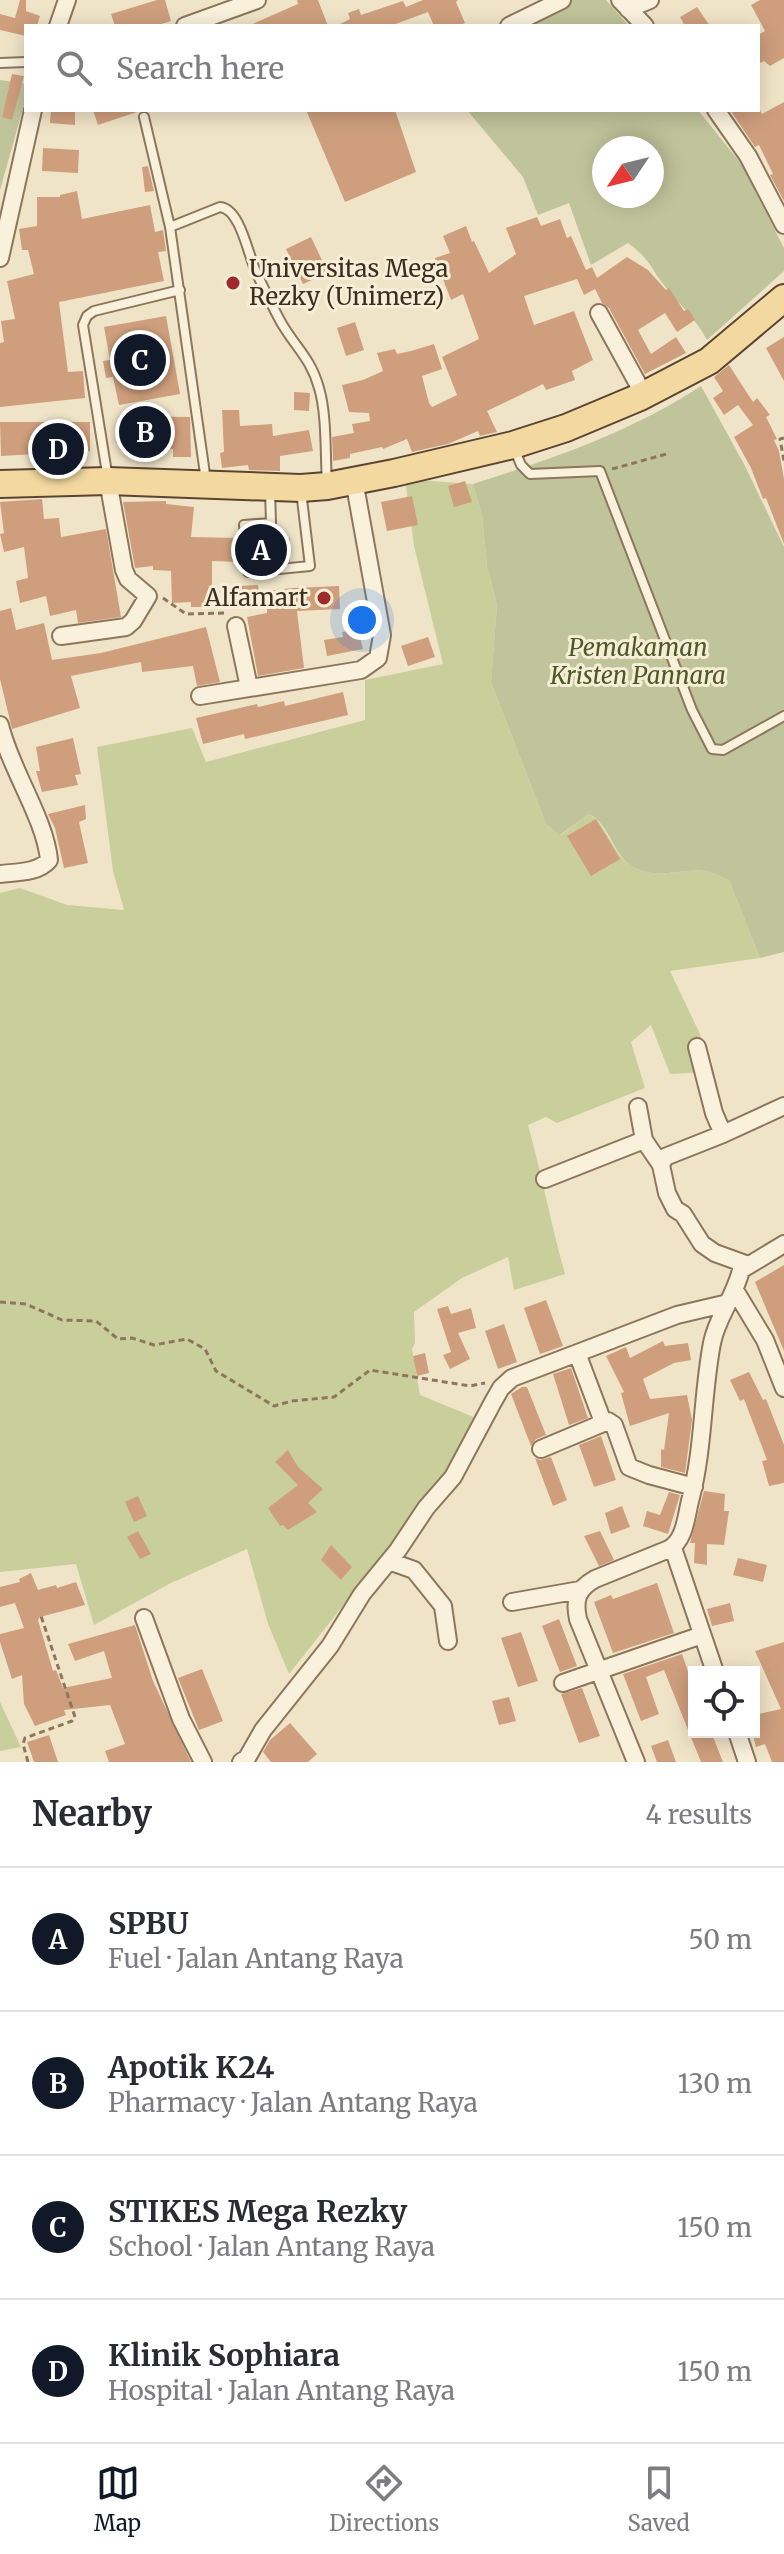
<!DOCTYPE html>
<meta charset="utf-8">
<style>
:root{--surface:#fff;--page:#f2f2f3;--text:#2b2b33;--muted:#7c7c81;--line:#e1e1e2;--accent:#111827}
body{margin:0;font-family:Merriweather,serif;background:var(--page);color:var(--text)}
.controls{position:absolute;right:24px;bottom:24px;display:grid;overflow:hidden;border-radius:0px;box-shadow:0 4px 20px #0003}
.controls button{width:72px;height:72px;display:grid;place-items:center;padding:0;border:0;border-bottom:2px solid var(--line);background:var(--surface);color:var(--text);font:40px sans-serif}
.compass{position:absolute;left:592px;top:136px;width:72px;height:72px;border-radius:50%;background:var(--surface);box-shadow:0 4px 20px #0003;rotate:235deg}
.you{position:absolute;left:362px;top:620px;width:28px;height:28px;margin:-20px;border:6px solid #fff;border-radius:50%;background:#1a73e8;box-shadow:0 0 0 12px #1a73e833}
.badge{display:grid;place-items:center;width:52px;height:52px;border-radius:50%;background:var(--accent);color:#fff;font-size:26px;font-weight:700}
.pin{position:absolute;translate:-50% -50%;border:4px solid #fff;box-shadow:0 2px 8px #0006}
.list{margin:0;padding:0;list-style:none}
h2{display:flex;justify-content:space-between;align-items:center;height:104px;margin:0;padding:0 32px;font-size:34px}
h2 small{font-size:26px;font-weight:400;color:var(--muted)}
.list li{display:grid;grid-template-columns:52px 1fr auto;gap:24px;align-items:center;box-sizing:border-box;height:144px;padding:0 32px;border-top:2px solid var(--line)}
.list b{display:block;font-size:30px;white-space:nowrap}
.list p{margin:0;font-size:26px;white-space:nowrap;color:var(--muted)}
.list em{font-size:26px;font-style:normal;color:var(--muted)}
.icon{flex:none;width:44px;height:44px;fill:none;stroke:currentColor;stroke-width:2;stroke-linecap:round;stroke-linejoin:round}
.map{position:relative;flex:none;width:784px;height:1762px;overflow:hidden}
.search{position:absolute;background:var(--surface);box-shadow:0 4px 20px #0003;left:24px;right:24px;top:24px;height:88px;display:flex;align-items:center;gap:20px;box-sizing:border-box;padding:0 28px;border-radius:0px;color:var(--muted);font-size:30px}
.sheet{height:680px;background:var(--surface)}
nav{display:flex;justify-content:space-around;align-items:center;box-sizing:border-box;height:112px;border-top:2px solid var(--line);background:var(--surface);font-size:22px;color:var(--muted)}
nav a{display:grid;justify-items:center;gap:4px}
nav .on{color:var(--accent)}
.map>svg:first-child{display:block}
</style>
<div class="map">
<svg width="784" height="1762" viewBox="0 0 784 1762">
<rect width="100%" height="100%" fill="#f0e4c8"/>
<path fill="#c9cf9b" d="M405,479l68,5 9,31 5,51 10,39 -6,77 55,142 15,11 28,-21c19,12 23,40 43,52 25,15 47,2 74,5 7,1 16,6 23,9l31,78 -90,13 30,63 8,38 -38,2 -19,-49 -20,17 14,46 -88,35 -11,-6 -18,8c14,50 23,100 37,149l-51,16 -6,-33 -46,21 -48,34 1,31 -3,6 8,46 56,23 -33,61 -154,195 -21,-50 -21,-75 -76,34 -77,42 -18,-61 -76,8v-679l20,-5 47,17 57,5 -11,-39 -16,-124 95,-19 14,34 159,-42v-40l78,-16 -29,-118z
M0,1702l21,45 -21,4z"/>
<path fill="#bfc49a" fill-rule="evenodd" d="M567,0h39l23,26h-122z
M0,80l26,4v14l-26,92z
M467,110h231l44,55 42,83v23l-77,69c-11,-21 -28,-36 -43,-55 -14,-18 -15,-27 -36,-42l-37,22 -22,-62 -31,12 -15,-38zM604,148h48v48h-48z
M701,386l43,78 40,83v405l-24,6 -31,-78c-8,-3 -16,-8 -24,-9 -26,-3 -49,10 -73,-5 -20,-13 -22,-41 -43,-52l-29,21 -14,-11 -55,-142 6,-77 -10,-39 -5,-51 -9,-31c79,-25 158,-52 228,-98z"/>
<path fill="#cf9f7d" d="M20,0h6v11l14,5 -3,10h-11v10l-26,-6v-16l15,4z
M157,0h8l6,21 -16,5h-40l-4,-12z
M297,0h21l10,26h-80l50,-22z
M423,0h35l-2,2 9,21 -7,3h-24l-6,-14 -38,14h-54l14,-7 -2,-6 11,-4 2,6 42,-14 3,6z
M760,0h24v58l-14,8 -6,-5 -6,3v-29l7,-4 -14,-26z
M697,7l13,19h-25l-5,-9z
M12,74l12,2 -12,44 -10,-3z
M784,102v99l-14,-26 3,-1 -14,-29 -4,2 -25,-37h30l2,4z
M51,110h24v15l-25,-2z
M93,110h43l1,2 -39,13z
M306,110h89l21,62 -71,30z
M43,148l36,2 -1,23 -36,-2z
M148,166l6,25 -9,1 -3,-25z
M77,191l5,28 68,-14 5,27 8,-2 3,21 -8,1 6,29 -105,21 9,70 15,-1 2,27 -85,9v-64l4,-1 -3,-21 14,-2 -8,-38 27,-7 -6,-24h-6l-3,-21 18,-3v-29h23v-2z
M537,217l4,9 19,-7 7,19 4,-2 15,34 6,-3 5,11 30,-21 21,13 18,20 3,-2 15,23 4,-2 7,11 -18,12 -12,-19 -27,17 13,24 25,-17 10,16 -41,21 -36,-66 -7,-5 -7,-14 -11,6 -7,-16 -53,17 10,29 40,-14 19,49 -21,11 3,9 -29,10 -3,-6 -56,27 10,21 -17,4 -2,-5 -30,13 -36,8 -5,-13 -24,10 -1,-2 -32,7v4l-17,3 -1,-24 22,-4 -2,-9 18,-3 -1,-8 -20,-1 -7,-27 21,-5 20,-9 -6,-18 18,-4 2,5 14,-3 23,-7 8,25 -20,7 7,27 3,4 25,-12 -15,-38 37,-18 -16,-45 -12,6 -16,-42 15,-5 -7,-17 23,-10 6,16 2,-1 15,32 27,-19 -10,-26z
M311,237l17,36 -25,11 -17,-35z
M166,316l14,78 -61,11 -6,-28 -7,1 -3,-17 7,-1 -6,-33z
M355,322l9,28 -18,6 -9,-28z
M784,337v44l-18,-33z
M729,365l24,37 4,-4 13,17 -4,2 11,22 -3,1 5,11 5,28v65l-18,-46 -3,1 -12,-31 -17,-31 19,-12 -15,-20 -14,10 -11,-17 10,-7 -9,-14z
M294,392l16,1 -1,18 -15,-1z
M222,410h17l1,16 32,-2 1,12 36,-6 4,21 -33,5v15l-31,-1 -1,-5 -26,3 -2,-15 4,-1z
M119,416l71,1 1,40h-18v-8l-53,1z
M0,422h90v29l-89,5z
M465,481l7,21 -18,5 -6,-21z
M412,496l6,29 -31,6 -6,-29z
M42,499l2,20 15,-1 2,19 45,-8 15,88 -43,6 -2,-13 -26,6 -4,-20 -26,7 -4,-22 12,-3 -4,-31 -20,5 -4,-18 4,-1 -4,-31z
M166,501v3l28,3 -3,30 47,1 2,24 -28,-1v46h-21v-5l-19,1 -1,-32 -18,-1v-4l-18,2 -12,-66z
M252,538h38v23l-36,1z
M258,585l1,7 33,-4 47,-2 1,23 -43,2 7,57 -46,8 -11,-59 20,-4v-6h-21l-1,-7h-3l-1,-14z
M11,608l5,22 28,-7 8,37 49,-7 105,-26 14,55 -23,4 -4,-20 -51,6 -1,-10 -70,14 9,32 -68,21 -12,-50v-68z
M358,629l5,20 -36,7 -3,-16 19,-3 -1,-5z
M428,637l7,20 -27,9 -7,-20z
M343,692l5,23 -103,24 -1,-5 -41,10 -7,-26 61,-14 1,3 26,-6 1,5z
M73,738l8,36 -6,1 3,10 -36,7 -6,-21h4l-4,-24z
M85,805l1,14 -7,3 9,41 -24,5 -9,-40 -7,-14z
M596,819l24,40 -29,17 -24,-40z
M784,1265v86l-29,-69z
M546,1300l17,46 -23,8 -16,-46z
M448,1306l3,8 20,-6 5,20 -18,5 12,26 -20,10 -7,-14 8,-3 -14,-43z
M504,1324l13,38 -19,7 -13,-38z
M663,1341l2,5 23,-3 3,17 -17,3 -31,16 7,20 37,-4 5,25 -7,53 -24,-6v-18l3,1 5,-37 -39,13 -9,-33 3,-1 -18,-36 20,-9 4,11z
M425,1353l4,20 -12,3 -4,-20z
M571,1368l17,50 -19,7 -16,-51z
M749,1372l14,28 3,-1 18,46v38l-15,3 -7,-25 5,-1 -23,-61 -4,2 -10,-21z
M522,1387h5l19,48 -10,4 -5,7 -20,-52z
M601,1436l15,44 -22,7 -15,-42z
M288,1450l10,17 25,22 -15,14 9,9 -29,18 -5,-5 -3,1 -12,-18 30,-23 -23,-23z
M551,1457l16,43 -14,6 -18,-48 5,2z
M704,1491l21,3 -1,17h5l-5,34 -17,-1v21l-13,-2 1,-20h-5z
M669,1492l11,3 -12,39 -25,-8 4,-15 13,4z
M138,1496l9,20 -13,6 -9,-20z
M622,1506l8,21 -19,7 -6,-21z
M138,1531l13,23 -11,5 -13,-22z
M600,1531l14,29 -15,6 -15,-30z
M331,1545l21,22 -11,13 -20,-20z
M738,1558l29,7 -4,17 -30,-7z
M31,1573l7,17 18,-5 1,3 19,-6 9,23 -45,12 -2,3 15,51 3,-1 7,18 49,-10 -8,-27 -29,10 -7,-17 67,-19 18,56 38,81h-82l-4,-11 20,-7 -15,-39 -46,5 2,5 -31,11 -11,-22 -2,-29 -10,4 -12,-37v-8l24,-6 -9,-25 -15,4v-20l20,-5 -1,-3z
M657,1583l17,50 -61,20 -19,-51 17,-7 2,4z
M730,1603l4,18 -22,5 -5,-17z
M559,1619l18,47 -17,6 -18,-46z
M521,1632l17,49 -20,6 -17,-49z
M784,1642v120h-12l-7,-18 -9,3 -4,-15h2v-17l27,-6 -26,-58z
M682,1654l12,35v43h17l12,30h-22l-37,-92 -18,7 13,37 -18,7 -18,-47z
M202,1669l21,52 -24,9 -21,-52z
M582,1688l18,48 -21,7 -18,-49z
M509,1697l7,24 -17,4 -7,-24z
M290,1723l27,31 -9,8h-37l-8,-10 7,-12z
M49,1735l9,27h-24l-7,-20z
M668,1740l8,22h-19l-6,-16z"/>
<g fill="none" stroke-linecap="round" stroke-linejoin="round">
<defs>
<path id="service" d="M0,63l26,-1
M144,117l26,110 36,254
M170,227l50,-20c21,2 28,49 37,67 8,17 16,34 25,50 15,25 29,35 37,64 8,27 6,65 8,94
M514,448l7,17 9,9 70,-3 92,239 20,39 11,1 61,-34
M108,479l-25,-154 4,-9 7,-5 86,-21
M270,490l1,33 -27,2 4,47 62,-6 -9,-75"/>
<path id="minor" d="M620,0l25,26
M628,9l22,-9
M58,26l9,-26
M185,26l72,-26
M509,26l53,-26
M716,110l32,46 36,69
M0,258l33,-148
M599,313l45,82
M236,626l13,61
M61,636l65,-9 7,-6 15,-25 -20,-17 -4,-9 -16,-89
M200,696l161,-26 17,-12 4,-23 -28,-155
M0,725c10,44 45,93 49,135 -11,13 -32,12 -49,14
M697,1047l17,66 9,21 61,-28
M638,1107l6,33 17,25
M723,1134l-58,23 -4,8 6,28 8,16 8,5 19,30 13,9 33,12
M545,1179l99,-39
M736,1292l29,48 19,48
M577,1353l26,69
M541,1449l67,-28 6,4 15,42 20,8 45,12
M673,1548l42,124
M389,1561l25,9 29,36 5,35
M512,1602l68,-12
M144,1618l37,101 22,43
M563,1683l139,-48
M737,1732l10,30
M241,1762l6,-4 16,-28 67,-84 32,-52 36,-44 28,-42 27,-31 40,-75 8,-14 11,-10 165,-63 51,-12
M636,1762l-58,-143c-4,-19 -1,-30 17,-40l74,-30c16,-9 17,-32 21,-48 14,-52 12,-106 22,-158 5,-26 23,-47 29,-73l43,-26"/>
<path id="primary" d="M0,484l108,-3 193,7 26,-2 67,-13 119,-28 53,-17 74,-31 69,-36 75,-63"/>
</defs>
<use href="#service" stroke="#8d765c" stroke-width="12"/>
<use href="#minor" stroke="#8d765c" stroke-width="20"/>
<use href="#primary" stroke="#5b4430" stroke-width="30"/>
<path stroke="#8d765c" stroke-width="3" stroke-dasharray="6 4" stroke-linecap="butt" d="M784,438l-4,1 4,22
M612,469l58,-16
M163,598l23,16 40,-1
M0,1302l26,2 36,16 34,1 22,18 14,-1 22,7 33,-6 18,10 11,22 58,35 18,-5 42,-4 36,-27 100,16 15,-3
M28,1762l-5,-18 2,-6 47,-17 3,-4 -35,-104"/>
<use href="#service" stroke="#faf1dc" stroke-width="8"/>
<use href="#minor" stroke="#faf1dc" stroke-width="16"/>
<use href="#primary" stroke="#f3d9a0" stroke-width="26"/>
</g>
<g fill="#9e2a2b" stroke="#f7eed8" stroke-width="3">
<circle cx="233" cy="283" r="8"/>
<circle cx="324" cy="598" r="8"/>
</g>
<g text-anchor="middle" stroke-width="6" stroke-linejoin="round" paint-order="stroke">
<g font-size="24" fill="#3d2e20" stroke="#f7eed8" text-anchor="start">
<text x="249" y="277">Universitas Mega<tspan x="249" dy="28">Rezky (Unimerz)</tspan></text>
<text x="308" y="606" text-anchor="end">Alfamart</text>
</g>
<g font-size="24" font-style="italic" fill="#4d5a26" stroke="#f7eed8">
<text x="638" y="656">Pemakaman<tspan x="638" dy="28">Kristen Pannara</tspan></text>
</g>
</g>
</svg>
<div class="controls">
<button><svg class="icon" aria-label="locate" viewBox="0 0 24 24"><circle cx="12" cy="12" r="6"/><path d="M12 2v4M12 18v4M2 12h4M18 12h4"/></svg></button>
</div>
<svg class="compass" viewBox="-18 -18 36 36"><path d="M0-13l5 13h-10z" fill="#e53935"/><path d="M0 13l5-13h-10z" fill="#7c7c81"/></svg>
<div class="you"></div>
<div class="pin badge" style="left:261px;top:550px">A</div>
<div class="pin badge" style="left:145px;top:432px">B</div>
<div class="pin badge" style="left:140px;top:360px">C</div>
<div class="pin badge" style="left:58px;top:449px">D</div>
<div class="search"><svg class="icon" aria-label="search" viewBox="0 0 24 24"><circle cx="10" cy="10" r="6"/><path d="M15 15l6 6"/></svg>Search here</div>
</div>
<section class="sheet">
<h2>Nearby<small>4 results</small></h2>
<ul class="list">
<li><span class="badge">A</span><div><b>SPBU</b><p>Fuel · Jalan Antang Raya</p></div><em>50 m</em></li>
<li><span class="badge">B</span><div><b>Apotik K24</b><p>Pharmacy · Jalan Antang Raya</p></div><em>130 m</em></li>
<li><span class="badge">C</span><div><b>STIKES Mega Rezky</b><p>School · Jalan Antang Raya</p></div><em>150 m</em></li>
<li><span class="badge">D</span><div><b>Klinik Sophiara</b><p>Hospital · Jalan Antang Raya</p></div><em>150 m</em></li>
</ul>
</section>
<nav>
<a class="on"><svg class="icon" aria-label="map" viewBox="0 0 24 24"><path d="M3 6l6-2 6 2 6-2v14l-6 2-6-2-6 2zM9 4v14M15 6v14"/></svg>Map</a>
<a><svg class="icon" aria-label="directions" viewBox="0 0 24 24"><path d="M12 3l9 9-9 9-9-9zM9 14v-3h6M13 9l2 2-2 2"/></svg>Directions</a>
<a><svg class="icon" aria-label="saved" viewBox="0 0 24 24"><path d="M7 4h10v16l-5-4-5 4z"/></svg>Saved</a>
</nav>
